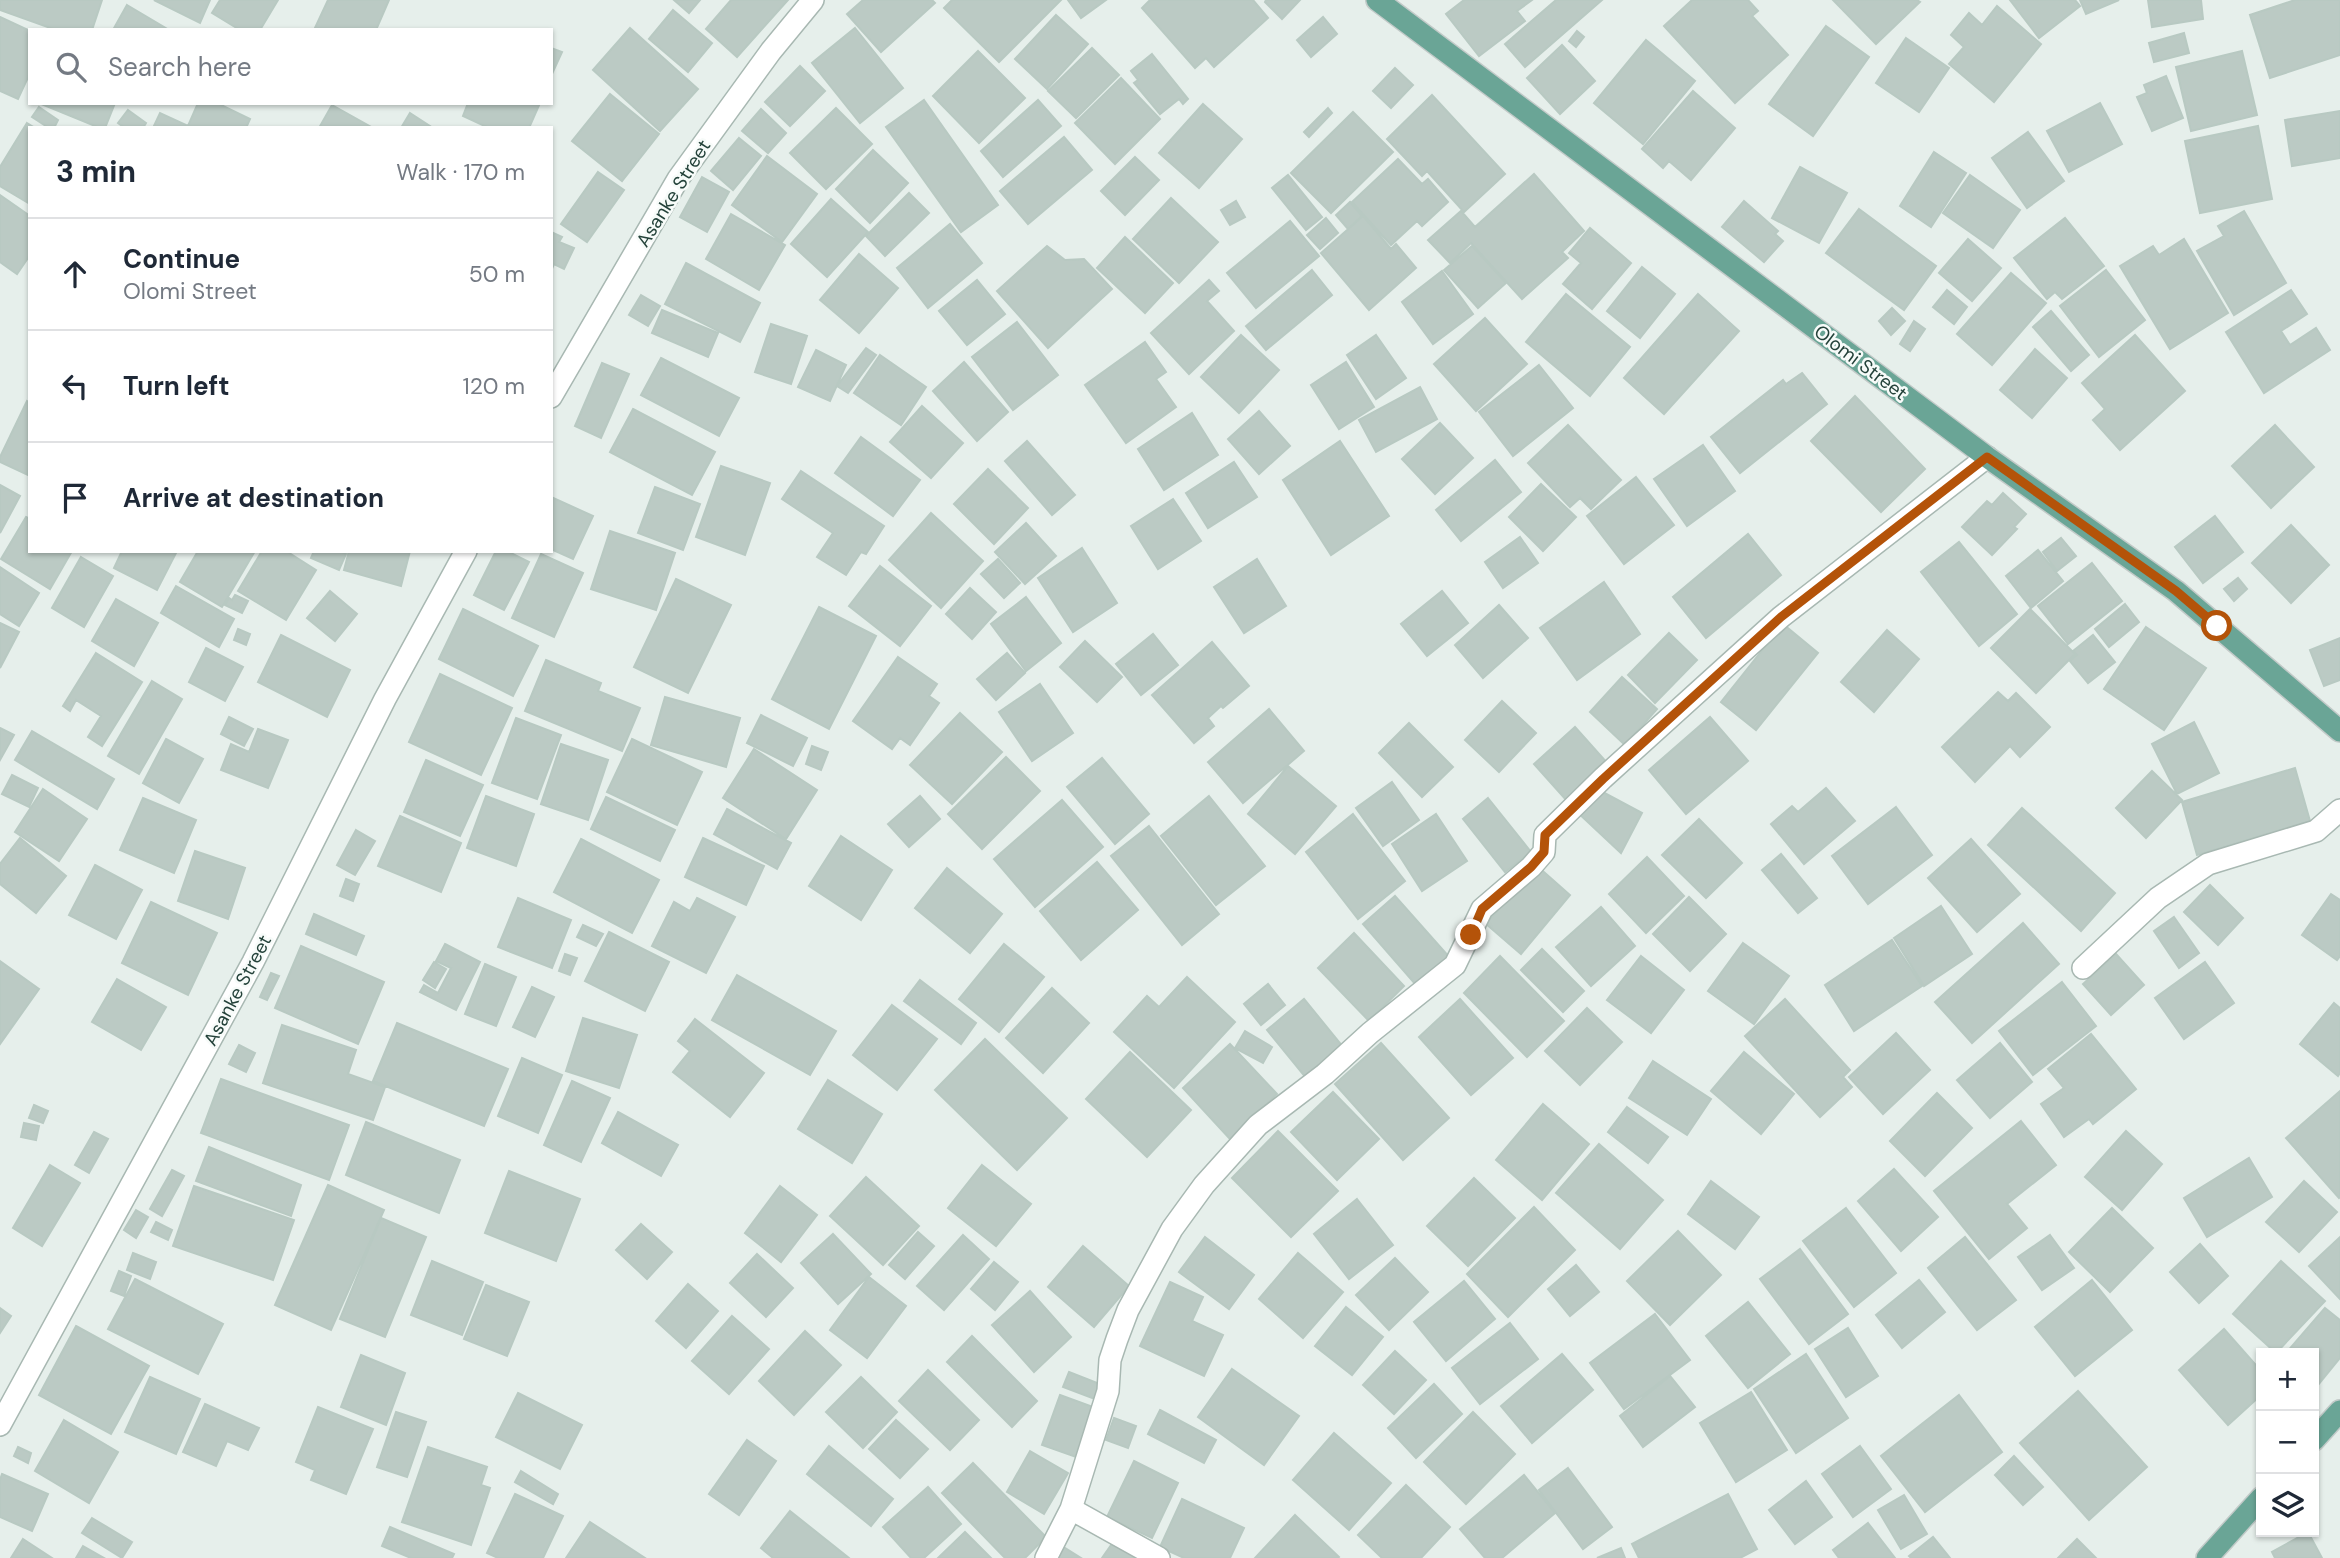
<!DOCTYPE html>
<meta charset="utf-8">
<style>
:root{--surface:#fff;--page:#f2f2f3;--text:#1f2937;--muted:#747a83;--line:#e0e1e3}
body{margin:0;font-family:"DM Sans",sans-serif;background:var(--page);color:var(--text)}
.controls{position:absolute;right:21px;bottom:21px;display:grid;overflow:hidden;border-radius:0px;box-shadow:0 2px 5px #0004}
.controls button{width:63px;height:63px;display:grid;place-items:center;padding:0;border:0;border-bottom:2px solid var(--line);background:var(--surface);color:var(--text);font:35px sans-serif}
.stop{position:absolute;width:21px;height:21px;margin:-16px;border:5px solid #b45309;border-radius:50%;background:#fff}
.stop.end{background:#b45309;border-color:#fff;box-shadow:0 2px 7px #0008}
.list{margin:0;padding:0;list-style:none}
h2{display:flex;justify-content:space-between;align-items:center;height:91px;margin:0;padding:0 28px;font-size:30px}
h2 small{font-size:23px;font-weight:400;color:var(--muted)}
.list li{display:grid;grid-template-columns:46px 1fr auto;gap:21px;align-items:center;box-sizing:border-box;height:112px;padding:0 28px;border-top:2px solid var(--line)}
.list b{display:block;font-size:26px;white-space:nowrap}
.list p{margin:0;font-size:23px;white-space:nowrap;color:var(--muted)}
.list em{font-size:23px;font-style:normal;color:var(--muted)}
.icon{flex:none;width:38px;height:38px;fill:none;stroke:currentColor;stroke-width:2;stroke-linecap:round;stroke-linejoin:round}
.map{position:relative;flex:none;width:2340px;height:1558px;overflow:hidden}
.search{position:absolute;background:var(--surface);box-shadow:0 2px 5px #0004;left:28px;top:28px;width:525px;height:77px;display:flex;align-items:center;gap:18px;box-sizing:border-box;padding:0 24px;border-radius:0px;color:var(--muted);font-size:26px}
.panel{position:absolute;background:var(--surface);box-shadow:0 2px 5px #0004;left:28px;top:126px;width:525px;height:427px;border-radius:0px}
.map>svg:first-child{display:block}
</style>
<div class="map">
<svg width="2340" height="1558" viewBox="0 0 2340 1558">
<rect width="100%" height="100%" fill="#e6efeb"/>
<path fill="#bbcac4" stroke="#b8c9c2" stroke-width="2" d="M0,0h102l-10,30h-36l-56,-20z
M154,0h56l-10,23z
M220,0h58l-18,30h-20l-28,-17z
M328,0h61l-13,30h-62z
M674,0h26l-11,13z
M731,0h57l-51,57 -31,-28z
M863,0h69l3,3 -54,49 -34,-38z
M952,0h109l-62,62 -55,-54z
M1068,0h38l-25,18z
M1150,0h103l15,18 -54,49 -8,-9 -11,10 -53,-60z
M1266,0h34l-18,19 -17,-17z
M1464,0h68l-15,11 8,10 -46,35 -33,-42z
M1556,0h46l-77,67 -20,-23z
M1692,0h56l10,11 -6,5 36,39 -53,48 -71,-77z
M1833,0h84l3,2 -44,42z
M2010,0h65l5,6 -41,32z
M2080,0h39l-33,14z
M2148,0h53l2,19 -51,8z
M2295,0h45v55l-70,23 -20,-63z
M127,5l42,25h-56z
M1997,6l44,38 -47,58 -45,-38 15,-17 -13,-12 18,-22 13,12z
M673,10l39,33 -24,29 -39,-33z
M1056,15l32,29 -41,45 -32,-30z
M0,17l30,14v42l-12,26 -18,-8z
M1323,17l14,17 -26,23 -14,-17z
M1826,26l43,31 -56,79 -44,-32z
M630,28l68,61 -38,42 -67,-61z
M855,28l48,60 -43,35 -48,-60z
M1577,31l7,6 -8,10 -7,-6z
M2184,33l5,20 -35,9 -5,-19z
M1906,38l43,30 -30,44 -43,-29z
M1646,40l49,41 -52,63 -49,-41z
M1562,45l33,36 -35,33 -33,-36z
M551,48l11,4 -11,24z
M1092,48l27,27 -43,43 -28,-27z
M978,51l47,47 -46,45 -46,-47z
M2242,51l15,64 -66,16 -15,-64z
M1152,54l36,45 -5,5 -4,-5 -19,15 -26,-31 4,-3 -7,-9z
M800,66l25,25 -35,35 -25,-24z
M1395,68l18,17 -22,23 -18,-17z
M2166,76l17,42 -31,13 -15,-34 10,-4 -3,-8z
M1121,78l39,41 -45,45 -40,-41z
M1693,91l42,37 -44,52 -22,-19 -6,7 -21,-19z
M610,94l49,40 -37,47 -50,-40z
M1432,95l73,79 -41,38 -37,-41 -5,5 -35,-37z
M924,100l74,105 -37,27 -75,-105z
M1038,100l23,26 -58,51 -22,-26z
M39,103h76l-10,25h-5z
M198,103h19l33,16 -4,9h-93l7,-15 28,13z
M468,103h72l-11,25h-40l-26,-12z
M2100,103l22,41 -53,28 -22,-41z
M1203,104l39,35 -43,49 -40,-35z
M332,105l41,23h-54z
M39,107l19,13 -4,8h-5l-17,-11z
M836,108l36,36 -46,45 -36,-36z
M1328,108l4,5 -23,24 -5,-5z
M761,109l25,24 -18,20 -26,-22z
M128,110l18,13 -3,5h-18l-7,-5z
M2340,111v47l-48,8 -7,-46z
M1353,112l40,40 -62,61 -40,-40z
M410,113l23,15h-32z
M27,123l8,5h-5v76l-30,-18v-19z
M2258,126l14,73 -72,14 -15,-72z
M2028,132l36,49 -37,27 -35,-50z
M1064,137l28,33 -64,54 -28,-33z
M739,138l22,18 -28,34 -22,-19z
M873,150l35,33 -38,40 -34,-34z
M1934,152l32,21 -35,54 -31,-21z
M767,156l50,38 -35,48 -50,-37z
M1135,157l24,23 -34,35 -24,-24z
M1398,159l24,25 6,-5 20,23 -26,24 -5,-5 -26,24 -39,-43z
M1800,167l47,26 -28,50 -47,-25z
M598,172l26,18 -37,52 -26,-18z
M1534,174l50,57 -22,21 6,6 -46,41 -51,-56 -21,20 -22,-23 33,-29 14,16z
M1288,175l34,42 -16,13 -34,-42z
M1970,175l50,35 -27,38 -50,-35z
M702,177l27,15 -22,40 -27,-15z
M909,193l20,20 -44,43 -19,-20z
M0,195l30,21v39l-13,19 -17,-12z
M1171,198l47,44 -39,41 -46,-44z
M831,199l37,33 -41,45 -36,-33z
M1236,201l9,16 -15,8 -9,-15z
M1744,201l34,30 -3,3 8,7 -19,21 -42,-35z
M1350,202l12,14 -14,13 -12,-14z
M1859,209l77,57 -32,44 -78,-57z
M2244,211l42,72 -52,32 -37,-64 27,-15 -6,-10z
M731,214l54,31 -26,45 -53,-31z
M1363,216l28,33 5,-5 20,24 -47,42 -48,-57z
M1326,218l12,15 -18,16 -13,-14z
M2065,218l39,48 -42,33 -7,-7 -8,7 -33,-41z
M1290,221l29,35 -63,52 -29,-35z
M950,224l32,39 -54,45 -31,-40z
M1590,228l41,35 -39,46 -29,-25 18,-21 -12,-10z
M551,232l11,5 -3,5 15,6 -10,21 -10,-5 -3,7z
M1125,237l48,46 -28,30 -48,-45z
M1968,239l33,29 -29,33 -33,-28z
M2184,239l44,74 -58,36 -50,-83 33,-20 6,9z
M1047,246l18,14 19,-1 28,30 -64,59 -51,-57z
M1472,246l34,37 -28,25 -34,-38z
M859,254l39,34 -39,45 -39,-33z
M686,263l74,40 -20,39 -75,-38z
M1642,267l33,27 -35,44 -33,-27z
M1312,270l20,25 -66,55 -20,-24z
M2106,270l39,50 -46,37 -39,-51z
M1442,271l31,43 -40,30 -31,-42z
M2011,273l35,30 -54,62 -35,-31z
M977,280l28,34 -38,31 -28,-34z
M1209,280l10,11 -12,10 27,30 -45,43 -38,-41z
M1947,290l20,17 -13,17 -21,-17z
M2291,290l16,24 -26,17 9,14 26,-17 14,22 -66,43 -38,-61z
M1566,294l64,53 -40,49 -64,-54z
M1698,294l41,37 -75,83 -40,-36z
M641,295l19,11 -12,20 -19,-11z
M1892,308l13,13 -14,14 -12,-14z
M662,310l56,23 -10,24 -56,-24z
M2051,311l38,44 -18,16 -38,-44z
M1485,318l42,46 -51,47 -42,-47z
M1914,321l11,8 -15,22 -10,-7z
M1017,322l41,53 -45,35 -41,-53z
M771,324l36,12 -16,48 -36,-12z
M1241,335l38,35 -40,43 -38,-36z
M1376,335l30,43 -30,21 -29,-44z
M2135,335l50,56 -65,59 -27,-30 12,-11 -23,-26z
M1145,342l21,30 -10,7 20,28 -50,36 -41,-58z
M866,348l10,7 -28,38 -11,-7z
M2035,349l32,29 -35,40 -32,-28z
M816,350l30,15 -16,36 -32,-14z
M880,355l46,32 -25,38 -47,-32z
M661,358l78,40 -20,38 -78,-41z
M964,362l44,50 -31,29 -44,-50z
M1346,362l28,45 -35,22 -28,-44z
M602,363l27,11 -28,64 -26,-12z
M1539,365l34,43 -60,48 -34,-44z
M1802,373l25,31 -87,69 -29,-36 72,-57 3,4z
M1420,387l17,32 -61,33 -17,-32z
M1855,396l70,73 -44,43 -70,-71z
M27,401l3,2v73l-30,-14v-5z
M922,406l41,37 -32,35 -41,-36z
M633,409l82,43 -23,43 -82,-43z
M1259,411l31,35 -31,28 -31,-35z
M1192,413l26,42 -54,35 -26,-41z
M1440,423l33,35 -38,36 -33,-35z
M1568,425l53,55 -30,29 -11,-11 -10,9 -42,-44z
M2275,425l39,42 -43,41 -39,-42z
M861,437l59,43 -27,36 -58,-43z
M1027,441l48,54 -23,20 -47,-54z
M1340,441l49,75 -58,39 -48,-75z
M1703,445l32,46 -48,35 -33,-47z
M1495,460l26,32 -60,49 -25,-31z
M1234,462l23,35 -49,31 -22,-35z
M721,466l49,17 -25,72 -49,-18z
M988,469l40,39 -34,36 -40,-40z
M801,471l83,55 -18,28 -5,-2 -15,23 -29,-18 16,-24 -51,-34z
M1636,477l38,48 -50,39 -37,-48z
M1541,484l35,33 -33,34 -34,-34z
M0,485l20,11 -20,37z
M655,487l45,17 -17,46 -45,-17z
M2003,493l23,21 -12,13 3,2 -25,26 -30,-28 25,-26 5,4z
M551,497l42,19 -20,43 -22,-10z
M1173,499l28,42 -43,28 -27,-43z
M931,513l52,48 -42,47 -52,-48z
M2215,516l28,36 -40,31 -28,-36z
M26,517l4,2v32h42l-22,38 -49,-30z
M1026,523l30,33 -31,28 -30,-32z
M2291,525l38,40 -38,38 -39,-40z
M610,531l65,22 -19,57 -65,-21z
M1748,534l33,41 -75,63 -33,-41z
M1520,537l18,26 -35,25 -18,-26z
M2061,538l15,18 -19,15 -14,-19z
M1959,542l58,72 -38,32 -58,-74z
M1082,548l35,55 -44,29 -35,-54z
M2038,550l25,31 -32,27 -25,-32z
M122,551h55l-20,39 -43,-22z
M198,551h57l-33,56 -42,-25z
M262,551h24l30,19 -30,50 -48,-29z
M314,551h26l6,3 -7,16 -28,-12z
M349,551h61l-9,35 -57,-16z
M496,551h11l22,11 -25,48 -30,-15z
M541,554l42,19 -29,64 -42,-19z
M81,557l32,19 -29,51 -32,-19z
M998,559l22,24 -16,15 -23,-24z
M1257,559l29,47 -42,27 -30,-46z
M2092,563l30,38 -54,43 -30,-38z
M880,566l51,40 -31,40 -51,-40z
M0,567l39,26 -20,33 -19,-12z
M2238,578l9,11 -13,12 -10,-12z
M676,579l55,26 -43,88 -54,-26z
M1604,582l36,52 -63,46 -37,-52z
M176,586l58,33 -15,28 -58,-34z
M970,588l26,24 -24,27 -26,-25z
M330,591l27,23 -22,27 -28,-23z
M1442,591l26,32 -41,33 -26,-32z
M235,595l13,6 -6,12 -17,-8 4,-7 3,2z
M1026,597l35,46 -35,28 -35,-47z
M116,599l42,24 -24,43 -42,-25z
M2125,604l14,18 -30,25 -14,-18z
M1499,605l29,33 -45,40 -28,-33z
M819,607l57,29 -47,93 -57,-30z
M463,609l75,37 -25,50 -74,-37z
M2030,609l45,45 -39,39 -45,-45z
M0,623l19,9 -19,36z
M1783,624l35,29 -62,77 -35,-28z
M2146,627l60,41 -42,62 -60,-41z
M238,629l12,5 -4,11 -12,-5z
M1887,630l32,29 -45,53 -33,-30z
M1669,633l28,27 -42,43 -27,-28z
M1153,634l25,31 -37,30 -25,-31z
M281,635l69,35 -23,47 -69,-35z
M2093,635l22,27 -27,21 -18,-22 7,-6 -4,-4z
M2340,638v42l-16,6 -14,-36z
M1085,641l37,36 -25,25 -37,-35z
M1212,642l37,44 -26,22 -2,-2 -13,12 6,8 -20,17 -42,-48z
M206,648l37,19 -18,34 -36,-19z
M96,653l46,29 -40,64 -14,-9 13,-21 -25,-16 -6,11 -7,-5z
M1007,653l18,20 -29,27 -19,-21z
M898,657l39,27 -8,12 10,7 -29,42 -10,-7 -8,11 -39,-28z
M546,660l55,23 -3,8 42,17 -18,43 -97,-40z
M440,674l72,34 -31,67 -72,-33z
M1622,677l35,32 -32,36 -35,-33z
M152,681l30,18 -43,75 -31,-18z
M1040,684l33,49 -41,28 -33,-49z
M1998,692l10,9 8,-8 34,34 -30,30 -10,-11 -35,36 -33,-35z
M665,697l75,21 -14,49 -75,-22z
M1502,701l34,32 -37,39 -34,-32z
M1269,709l35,42 -61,52 -35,-41z
M960,713l42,39 -50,52 -42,-39z
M761,715l46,23 -14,28 -46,-23z
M229,717l24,12 -9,17 -23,-12z
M1710,717l38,44 -62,53 -37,-44z
M516,718l45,17 -24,64 -45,-16z
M2194,722l25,51 -42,21 -25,-50z
M1409,723l44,44 -31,30 -43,-44z
M1575,727l34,38 -41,37 -34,-38z
M0,728l14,7 -14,25z
M258,729l30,11 -20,48 -47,-18 10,-26 18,8z
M32,731l82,48 -17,30 -82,-49z
M166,739l37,20 -24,44 -36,-20z
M632,739l70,33 -25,53 -70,-33z
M561,744l47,16 -20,60 -47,-16z
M812,746l16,6 -7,18 -15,-6z
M754,749l63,41 -31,49 -63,-41z
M1006,757l34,34 -58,58 -34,-35z
M1102,758l47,56 -34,30 -48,-57z
M426,760l57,25 -23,51 -56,-24z
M1288,766l48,40 -41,48 -47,-40z
M2295,768l15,53 -113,34 -15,-53z
M2152,771l30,29 -36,38 -30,-30z
M12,775l26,13 -9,19 -27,-13z
M1392,782l27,38 -36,26 -27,-38z
M1826,788l29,33 -51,43 -33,-40 21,-18 6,6z
M43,789l44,30 -28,42 -44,-29z
M1597,789l45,24 -21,40 -46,-43z
M486,796l48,18 -18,52 -49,-18z
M920,796l20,23 -31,28 -21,-23z
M1209,796l56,70 -49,39 -55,-69z
M606,797l69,33 -15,31 -69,-32z
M143,798l53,22 -22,53 -54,-23z
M1488,798l43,54 -26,20 -42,-53z
M1062,800l41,47 -68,60 -41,-48z
M1896,807l36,48 -64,49 -36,-48z
M2022,808l93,85 -34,38 -93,-86z
M727,809l64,34 -14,26 -63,-35z
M1353,814l52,67 -47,38 -52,-67z
M1436,814l31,47 -45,30 -30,-47z
M400,816l61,27 -20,49 -63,-26z
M1699,819l43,44 -36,35 -44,-43z
M1149,826l70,88 -37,31 -71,-89z
M356,830l19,11 -20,34 -18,-10z
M841,836l51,34 -31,50 -52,-34z
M20,838l46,38 -30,37 -36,-29v-20z
M703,838l61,28 -18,39 -61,-28z
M581,839l78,41 -27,53 -78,-41z
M1971,839l49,55 -43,38 -49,-54z
M195,851l50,17 -17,51 -50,-18z
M1781,854l36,44 -19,15 -36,-43z
M1647,857l37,39 -38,37 -37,-39z
M1097,862l41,48 -57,50 -41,-49z
M95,865l47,25 -26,49 -47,-24z
M1536,865l34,30 -49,59 -35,-30z
M947,868l55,46 -32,39 -55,-45z
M346,879l13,5 -6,17 -13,-5z
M2210,885l33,33 -25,27 -34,-33z
M2331,894l9,6v56l-3,4 -35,-25z
M1395,896l55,62 -33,28 -54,-62z
M1689,897l37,37 -36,37 -37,-37z
M518,898l53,22 -19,48 -54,-21z
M697,898l38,19 -29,56 -54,-27 22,-44 16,9z
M151,902l66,31 -29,62 -66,-32z
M1941,906l31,48 -48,32 -30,-48z
M1601,907l34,39 -44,40 -35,-39z
M314,914l50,22 -8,19 -50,-21z
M2174,917l25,36 -20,15 -25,-37z
M2023,923l36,41 -87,79 -37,-41z
M583,925l20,9 -7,12 -19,-9z
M609,932l60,30 -24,49 -60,-30z
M1354,933l50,53 -35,35 -51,-53z
M1892,940l30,46 -68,45 -29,-46z
M1743,943l46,33 -35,48 -46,-33z
M445,944l35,18 -24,48 -36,-18 4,-7 14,8 13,-25 -15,-7z
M1004,944l40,33 -45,55 -40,-33z
M301,946l83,36 -26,62 -83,-36z
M1542,949l42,42 -21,21 -42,-42z
M565,954l12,4 -7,17 -11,-4z
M2116,954l28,31 -33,30 -28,-31z
M1500,956l64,65 -37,36 -63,-64z
M1641,956l43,34 -33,43 -44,-33z
M0,961l39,28 -39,55z
M434,962l12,7 -11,19 -12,-8z
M2205,962l29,41 -50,36 -29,-41z
M485,964l31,13 -20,49 -31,-12z
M271,973l8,3 -12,24 -7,-3z
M737,975l99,56 -26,44 -98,-55z
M1187,977l48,45 -61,66 -60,-56 33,-36 12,11z
M117,979l49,28 -25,43 -49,-28z
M920,980l56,43 -15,21 -57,-43z
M2062,982l34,44 -63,49 -34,-44z
M1268,984l17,21 -24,20 -17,-21z
M532,987l22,10 -19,40 -22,-10z
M1052,988l37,35 -46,50 -37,-35z
M1304,999l40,49 -37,31 -40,-49z
M1460,999l53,59 -42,37 -52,-58z
M1785,999l65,71 -7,7 9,10 -32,30 -75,-81z
M2334,1003l6,5v65l-2,3 -38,-32z
M892,1005l45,34 -40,51 -44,-35z
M1587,1008l35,34 -42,43 -35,-34z
M583,1018l54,17 -18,53 -53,-17z
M695,1019l69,54 -34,44 -57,-45 17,-21 -12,-10z
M397,1023l111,46 -24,57 -111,-45z
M282,1025l74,25 -8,24 37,13 -12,33 -110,-37z
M1245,1031l27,16 -9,16 -28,-15z
M1896,1033l34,37 -47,44 -34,-37z
M2091,1034l45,55 -43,35 -4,-5 -25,18 -23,-33 23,-16 -16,-19z
M985,1039l82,79 -50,52 -82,-80z
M1381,1043l68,75 -46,42 -68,-76z
M2000,1043l32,39 -42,36 -33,-38z
M1230,1044l47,50 -47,45 -47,-51z
M239,1045l16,8 -9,19 -17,-8z
M1130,1052l61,58 -44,47 -61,-58z
M1744,1052l50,42 -33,40 -50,-43z
M522,1058l40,17 -24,58 -40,-17z
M1653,1061l58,38 -24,36 -58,-37z
M221,1079l128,46 -20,55 -128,-47z
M828,1080l54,34 -30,49 -54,-34z
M572,1081l38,17 -29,64 -37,-17z
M2340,1091v106l-1,1 -53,-60z
M1333,1092l46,47 -42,41 -46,-48z
M1937,1093l35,35 -47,48 -35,-35z
M1543,1104l46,40 -47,56 -46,-40z
M34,1105l14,6 -5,12 -14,-5z
M1627,1107l41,30 -20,26 -40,-31z
M618,1112l60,33 -17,31 -59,-33z
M2021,1121l35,44 -49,39 20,24 -38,31 -55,-68z
M366,1122l94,38 -21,53 -93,-38z
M24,1123l15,3 -3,14 -15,-3z
M1278,1131l60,60 -47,46 -59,-59z
M2126,1131l36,33 -40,46 -37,-33z
M94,1132l14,7 -19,34 -14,-8z
M1599,1144l64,56 -43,49 -64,-56z
M209,1147l92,38 -10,31 -95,-35z
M2249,1158l23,39 -65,40 -23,-39z
M50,1165l30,18 -38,63 -29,-18z
M982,1165l49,39 -35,42 -48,-38z
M1894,1169l44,48 -37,34 -43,-50z
M172,1170l12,6 -22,40 -12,-7z
M509,1171l71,28 -24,62 -71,-28z
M866,1177l53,49 -36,39 -53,-49z
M1474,1178l41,40 -47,48 -41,-40z
M1711,1181l48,36 -24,32 -47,-35z
M2304,1181l33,31 -38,40 -33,-30z
M328,1185l56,25 -53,120 -56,-25z
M194,1186l100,34 -21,60 -100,-34z
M780,1186l37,29 -36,47 -36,-29z
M1357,1199l36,46 -44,34 -35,-45z
M1534,1207l41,43 -67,67 -41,-43z
M1846,1208l50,65 -42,34 -51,-66z
M2112,1208l41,40 -43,44 -41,-40z
M136,1210l12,7 -12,21 -12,-8z
M381,1218l45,19 -41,100 -45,-18z
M156,1222l16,8 -4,10 -17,-8z
M641,1224l31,28 -25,27 -31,-29z
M1678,1231l43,44 -51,50 -43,-44z
M918,1232l16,14 -29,33 -16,-14z
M833,1234l38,40 -33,30 -37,-41z
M963,1235l26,24 -45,51 -27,-24z
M2050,1235l24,33 -32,22 -24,-33z
M1205,1237l49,38 -25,34 -50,-37z
M1965,1237l51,63 -39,30 -49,-62z
M2340,1237v62l-31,-33z
M2200,1244l28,32 -29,27 -29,-31z
M1083,1246l46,40 -35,41 -46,-40z
M1800,1249l48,65 -39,30 -49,-65z
M133,1253l23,9 -6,17 -23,-9z
M1298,1253l45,39 -40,46 -44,-39z
M757,1254l36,34 -27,29 -36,-34z
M1395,1258l33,34 -39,38 -33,-35z
M432,1261l51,21 -21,53 -51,-20z
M2281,1261l44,40 -49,52 -43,-39z
M994,1262l24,20 -23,28 -24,-21z
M1576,1265l23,27 -29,24 -22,-27z
M119,1271l12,5 -7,20 -13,-5z
M869,1277l37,29 -39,52 -37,-28z
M135,1279l88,45 -25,50 -90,-45z
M1919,1280l26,32 -43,36 -26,-33z
M2092,1280l40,50 -57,46 -40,-49z
M1464,1281l31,38 -49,42 -32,-39z
M1170,1282l33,15 -11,24 31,14 -19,41 -64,-30z
M688,1284l30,27 -32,37 -30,-27z
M486,1285l43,17 -22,54 -43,-17z
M1030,1291l41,46 -37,35 -42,-47z
M1748,1302l42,52 -42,34 -42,-52z
M1346,1307l37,30 -31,38 -37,-29z
M0,1308l11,8 -11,17z
M2325,1308l15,12v38l-22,27 -4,-4v-28h-28z
M1655,1314l35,46 -66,49 -34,-46z
M732,1316l37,33 -40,45 -37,-33z
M1510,1323l28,36 -58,45 -28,-36z
M76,1326l73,40 -38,68 -72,-39z
M1848,1328l30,48 -32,21 -31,-48z
M2224,1329l37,42v24l-33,30 -49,-55z
M805,1331l36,34 -47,50 -35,-34z
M972,1336l65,65 -25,26 -65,-65z
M1395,1351l31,29 -32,34 -31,-29z
M1562,1354l31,36 -61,53 -31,-37z
M1806,1354l42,64 -52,35 -42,-64z
M361,1355l44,18 -19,52 -45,-18z
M1232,1369l67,47 -35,49 -66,-48z
M928,1370l51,50 -29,30 -51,-49z
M1069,1372l36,14 -5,15 -37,-14z
M1670,1376l25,31 -52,40 -23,-31z
M150,1377l50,22 -24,55 -51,-22z
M861,1377l36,35 -34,36 -37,-36z
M1434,1384l28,30 -46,44 -28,-30z
M2078,1391l69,76 -58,53 -69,-77z
M1751,1392l36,58 -51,32 -36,-59z
M518,1393l64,32 -22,44 -64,-32z
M1060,1395l36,13 -17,50 -37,-13z
M1959,1395l43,57 -77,60 -44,-56z
M205,1404l54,24 -11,22 -21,-9 -11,25 -33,-14z
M318,1407l55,22 -27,65 -35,-14 4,-10 -19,-8z
M1160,1410l56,30 -12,23 -56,-29z
M396,1412l30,10 -19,55 -30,-10z
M1473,1412l42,42 -49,50 -42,-42z
M1114,1418l22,8 -8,22 -22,-8z
M64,1420l54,32 -29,51 -54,-32z
M896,1420l32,29 -28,29 -31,-29z
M1334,1433l57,50 -42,47 -56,-50z
M747,1440l29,21 -37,54 -30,-21z
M829,1446l64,53 -22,27 -64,-52z
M1860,1446l31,43 -38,28 -31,-43z
M18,1447l13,6 -3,10 -14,-7z
M428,1447l59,20 -6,18 9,3 -19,57 -69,-23z
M1030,1451l38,22 -24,41 -37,-22z
M2014,1456l29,31 -20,18 -28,-30z
M1134,1461l44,22 -26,55 -45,-21z
M973,1463l73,74 -21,21h-20l-63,-65z
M1568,1468l44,59 -29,22 -44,-59z
M521,1471l37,23 -5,10 -38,-22z
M2,1474l46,20 -16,37 -32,-14v-37z
M1524,1475l31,38 -53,45h-17l-25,-29z
M1806,1481l26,36 -37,27 -26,-34z
M1406,1485l44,42 -29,31h-39l-24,-23z
M928,1487l33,37 -37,34h-13l-28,-31z
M515,1494l48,22 -20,42h-45l-11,-5z
M1728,1494l29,55 -17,9h-101l-7,-14z
M1904,1495l23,39 -26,15 -23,-39z
M1182,1499l62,29 -14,30h-46l-24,-11z
M790,1511l59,47h-76l-12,-10z
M1295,1515l44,42 -1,1h-83z
M92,1518l40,24 -10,16 -40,-25z
M590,1522l55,36h-79z
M1868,1523l27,35h-56l-6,-8z
M390,1527l64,27 -2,4h-41l-29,-12z
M965,1532l26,26h-53z
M2308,1532l14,26h-47l-3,-6z
M1933,1537l17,21h-39l-2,-2z
M23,1539l29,19h-41z
M2077,1539l19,19h-38z
M1114,1541l25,17h-37z
M83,1546l21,12h-28z
M1062,1546l19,12h-25z
M1621,1548l4,10h-28z"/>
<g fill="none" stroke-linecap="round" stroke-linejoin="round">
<defs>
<path id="minor" d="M551,397l127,-218 93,-128 42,-51
M2083,968l75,-70 50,-34 108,-33 24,-21
M0,1425l253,-463 132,-263 81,-148
M1071,1509l88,49
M1046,1558l25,-49 37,-118 2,-31 7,-21 11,-29 44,-81 32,-44 54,-60 67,-51 45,-41 85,-68 27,-56 49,-42 13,-15 1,-17 58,-57 178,-161 206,-160"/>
<path id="major" d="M1377,0l610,457 189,134 164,140
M2314,1440l26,-29
M2207,1558l54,-60"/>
</defs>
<use href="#minor" stroke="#a8b8b2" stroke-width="24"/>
<use href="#major" stroke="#c2cac8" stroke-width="24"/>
<use href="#minor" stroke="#fff" stroke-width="21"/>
<use href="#major" stroke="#6aa596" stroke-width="21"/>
</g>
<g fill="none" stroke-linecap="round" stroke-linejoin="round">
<path stroke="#b45309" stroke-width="9" d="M1471,935l11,-26 49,-42 13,-15 1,-17 58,-56 178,-162 206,-160 189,134 41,35"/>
</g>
<g text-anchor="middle" stroke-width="5" stroke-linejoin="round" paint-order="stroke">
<g font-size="19" fill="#24423a" stroke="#f7fbf9">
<text transform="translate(673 193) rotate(-58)" y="7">Asanke Street</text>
<text transform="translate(1861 362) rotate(37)" y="7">Olomi Street</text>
<text transform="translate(237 990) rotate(-62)" y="7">Asanke Street</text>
</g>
</g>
</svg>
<div class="controls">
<button>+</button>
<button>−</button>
<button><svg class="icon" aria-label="layers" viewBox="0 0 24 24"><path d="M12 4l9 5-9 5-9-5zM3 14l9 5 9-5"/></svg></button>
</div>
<div class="stop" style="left:2217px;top:626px"></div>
<div class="stop end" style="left:1471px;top:935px"></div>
<div class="search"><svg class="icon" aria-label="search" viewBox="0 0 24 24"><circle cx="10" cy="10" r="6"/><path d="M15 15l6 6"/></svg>Search here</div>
<section class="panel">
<h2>3 min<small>Walk · 170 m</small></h2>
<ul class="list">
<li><svg class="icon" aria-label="ahead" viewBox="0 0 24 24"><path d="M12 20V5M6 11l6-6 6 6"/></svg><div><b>Continue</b><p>Olomi Street</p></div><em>50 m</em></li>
<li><svg class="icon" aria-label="left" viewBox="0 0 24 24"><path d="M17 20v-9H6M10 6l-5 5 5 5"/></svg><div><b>Turn left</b></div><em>120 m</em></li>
<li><svg class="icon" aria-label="arrive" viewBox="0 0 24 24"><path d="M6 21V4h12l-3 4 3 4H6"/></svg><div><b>Arrive at destination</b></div></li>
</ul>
</section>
</div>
